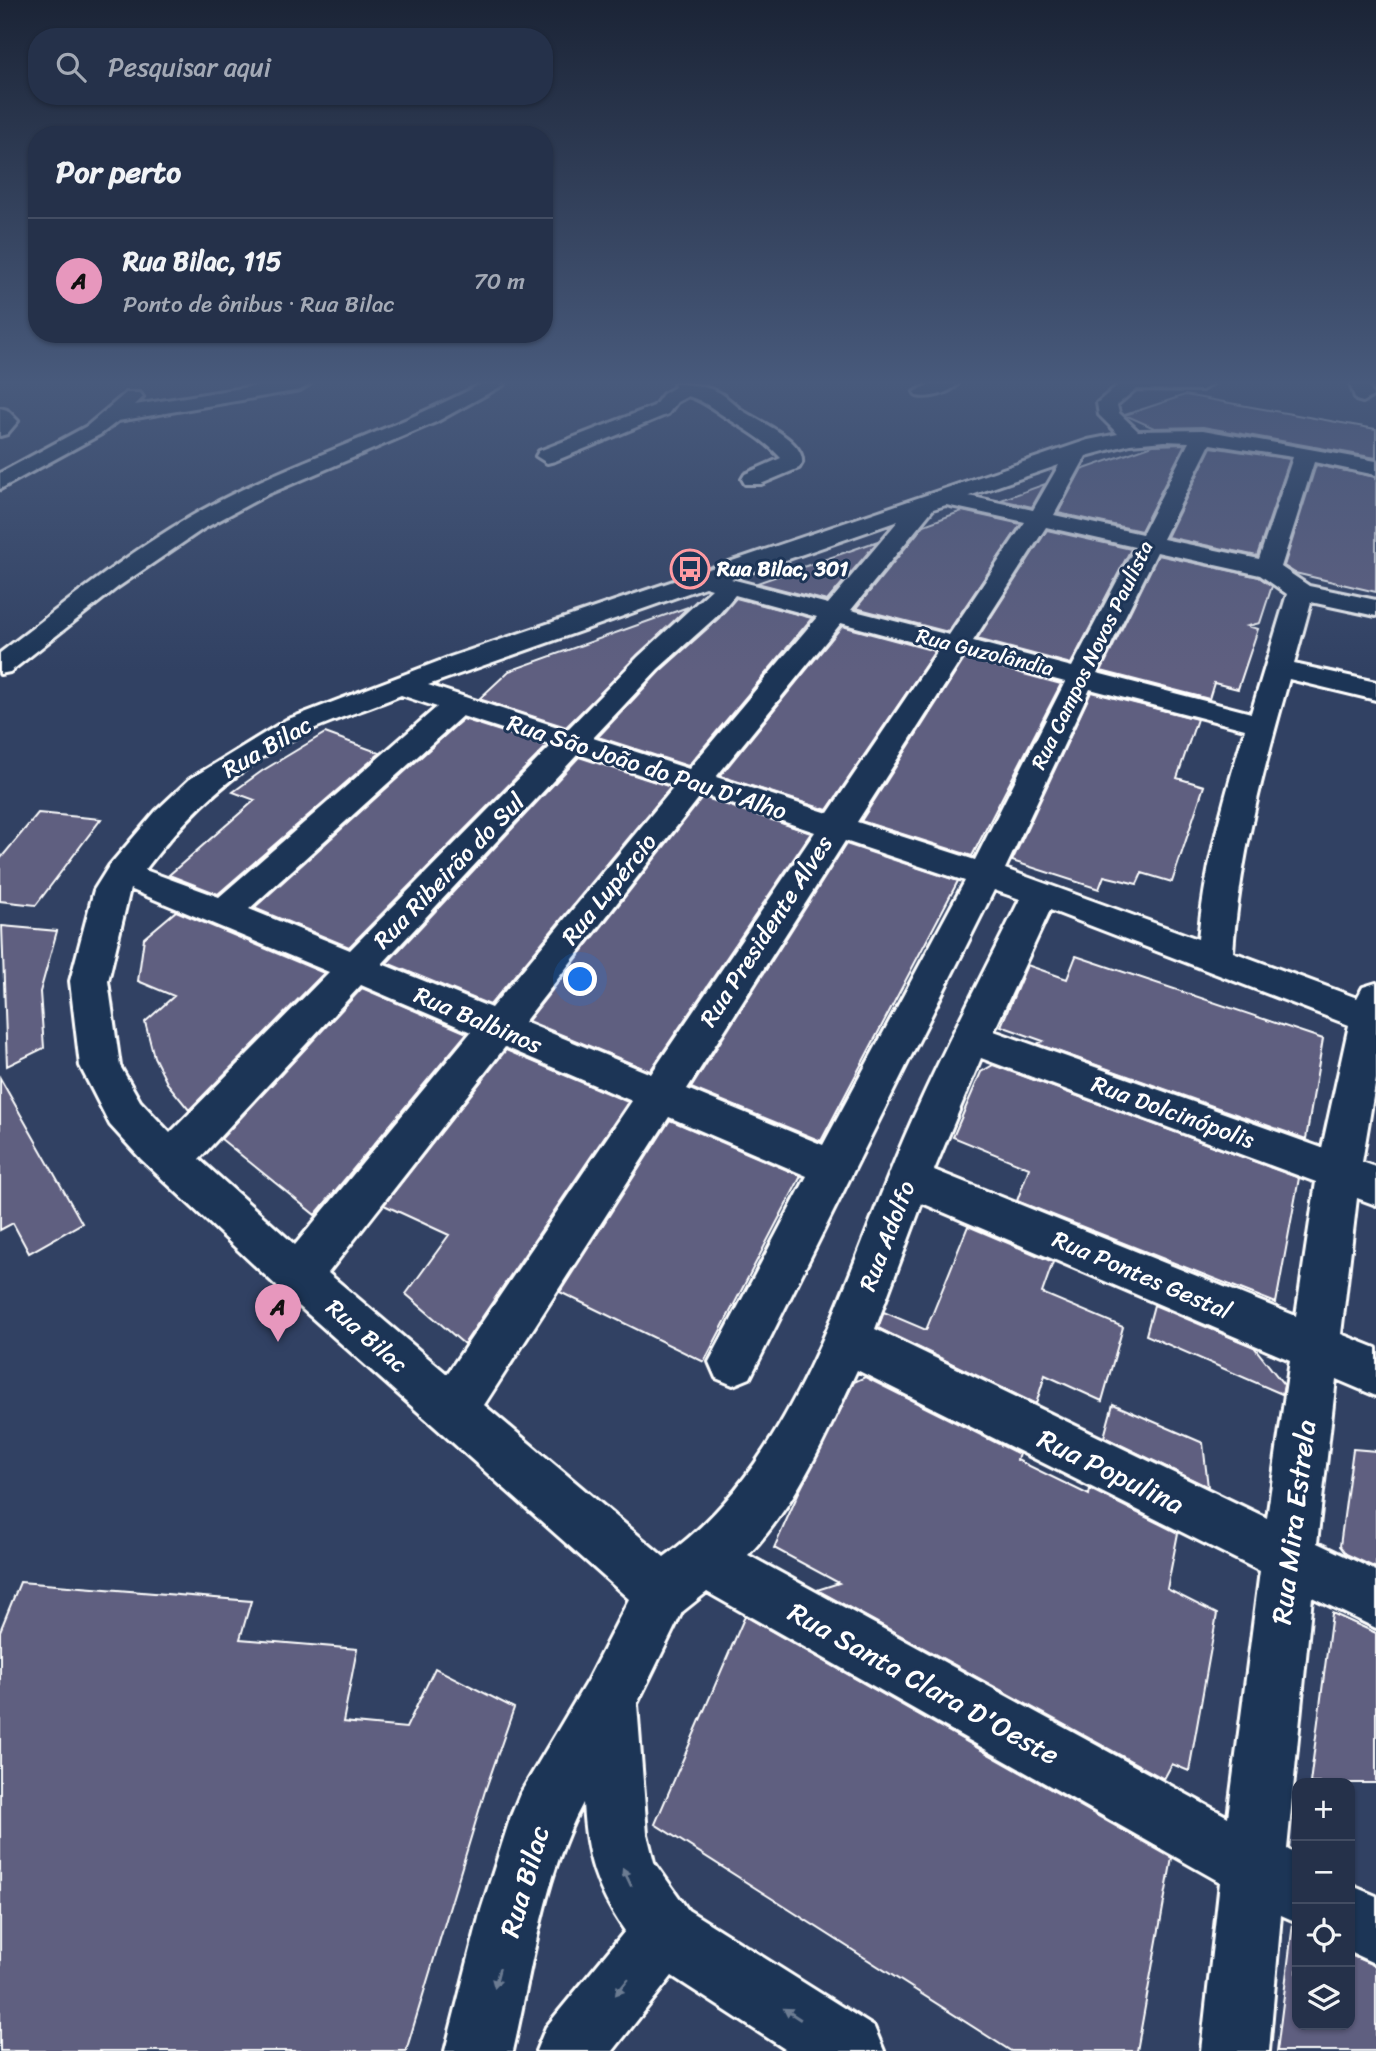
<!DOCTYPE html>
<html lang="pt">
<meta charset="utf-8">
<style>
:root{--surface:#25314a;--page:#2d3951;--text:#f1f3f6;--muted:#a3a9b5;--line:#424c62;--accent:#e797bd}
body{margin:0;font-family:Sriracha,sans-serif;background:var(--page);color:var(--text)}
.controls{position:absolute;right:21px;bottom:21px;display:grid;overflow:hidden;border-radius:14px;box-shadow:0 2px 5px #0004}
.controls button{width:63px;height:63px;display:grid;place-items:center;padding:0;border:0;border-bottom:2px solid var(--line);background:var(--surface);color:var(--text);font:35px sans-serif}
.you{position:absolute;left:581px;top:980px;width:24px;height:24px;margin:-18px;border:5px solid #fff;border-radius:50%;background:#1a73e8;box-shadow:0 0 0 10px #1a73e833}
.badge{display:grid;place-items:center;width:46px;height:46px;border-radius:50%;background:var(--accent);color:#111;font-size:23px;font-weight:700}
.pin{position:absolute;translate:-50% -58px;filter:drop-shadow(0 2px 4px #0008)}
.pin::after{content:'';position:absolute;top:37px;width:24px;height:21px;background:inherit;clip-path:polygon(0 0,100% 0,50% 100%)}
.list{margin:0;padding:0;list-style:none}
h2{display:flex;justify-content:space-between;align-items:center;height:91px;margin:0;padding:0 28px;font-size:30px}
h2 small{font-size:23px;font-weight:400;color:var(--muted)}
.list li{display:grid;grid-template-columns:46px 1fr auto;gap:21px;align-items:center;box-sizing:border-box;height:126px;padding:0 28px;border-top:2px solid var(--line)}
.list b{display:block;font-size:26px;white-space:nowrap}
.list p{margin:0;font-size:23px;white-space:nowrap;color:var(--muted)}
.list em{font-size:23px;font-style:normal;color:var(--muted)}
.icon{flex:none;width:38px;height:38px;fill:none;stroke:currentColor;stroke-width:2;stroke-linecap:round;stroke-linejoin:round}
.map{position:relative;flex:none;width:1376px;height:2051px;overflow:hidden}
.search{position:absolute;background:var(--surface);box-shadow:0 2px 5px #0004;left:28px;top:28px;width:525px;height:77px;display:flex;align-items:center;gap:18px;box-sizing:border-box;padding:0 24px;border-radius:28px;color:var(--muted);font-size:26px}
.panel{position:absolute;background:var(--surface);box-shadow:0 2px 5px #0004;left:28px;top:126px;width:525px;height:217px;border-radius:28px}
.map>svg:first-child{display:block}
</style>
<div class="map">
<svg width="1376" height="2051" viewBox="0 0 1376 2051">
<rect width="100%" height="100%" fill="#314163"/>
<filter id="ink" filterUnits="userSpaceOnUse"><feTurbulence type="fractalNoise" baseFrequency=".0143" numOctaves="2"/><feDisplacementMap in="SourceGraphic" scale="14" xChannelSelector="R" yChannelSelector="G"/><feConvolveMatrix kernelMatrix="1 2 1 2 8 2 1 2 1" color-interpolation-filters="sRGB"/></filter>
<g filter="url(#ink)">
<path fill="#5f5e80" stroke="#fff" stroke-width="2" d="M1185,395l191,34v29l-173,-31 -49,1 -29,-13z
M1185,444l-44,87 -83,-18 23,-43 72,-25z
M1211,447l79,12 -33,97 -90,-19z
M1316,465l60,12v115l-81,-19 -11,-7z
M1045,484l-13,23 -31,-7z
M962,511l59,13 -73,108 -92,-24 68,-83z
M1047,530l84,19 -60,115 -94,-25z
M878,541l-51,60 -70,-18z
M1158,555l101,22 13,9 -12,37 -12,3 10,3 -20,60 -24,-6 -5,16 -108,-28z
M736,598l76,20 -124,148 -90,-29 62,-66 59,-53z
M688,607l-122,120 -87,-28 30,-28z
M842,626l93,25 -108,159 -107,-34z
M965,658l96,26 -89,172 -111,-35z
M1091,692l106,27 -20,59 27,8 -32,96 -30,-9 -5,11 -33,-8 -5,13 -87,-28z
M463,719l84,27 -198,201 -95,-39z
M325,733l55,20 -162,141 -49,-19 86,-75 -22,-8 29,-21z
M579,757l92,30 -181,218 -103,-42z
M703,797l108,36 -161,238 -122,-50z
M38,813l63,6 -65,86 -36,-4v-42z
M846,844l112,37 -137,260 -130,-53z
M176,911l148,62 -135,137 -22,-27 -13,-26 -9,-35 29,-26 -36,-15 6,-43z
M2,926l55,5 -17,61 4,56 -37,18z
M1076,956l247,83 -17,100 -269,-95 6,-3 -42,-15 26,-61 40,14z
M362,988l105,45 -152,182 -94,-76z
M506,1050l122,52 -164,242 -58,-50 43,-59 -65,-30z
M993,1065l306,113 -23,125 -259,-102 12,-33 -76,-31 28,-65z
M0,1078l82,145 -53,30 -16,-30 -13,7z
M670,1120l131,56 -97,186 -144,-70z
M968,1226l85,36 -11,31 81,34 -21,74 -57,-26 -9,29 -158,-76 6,-16 42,18z
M1154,1305l100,42 30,38 -2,9 -136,-59z
M865,1377l154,77 -2,6 72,35 1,-6 88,44 -11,56 50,25 -28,157 -17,-7 -8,15 -347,-189 22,-7 -65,-35 24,-54 56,-112z
M1113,1404l90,39 5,44 -104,-50z
M1353,1449l23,2v117l-30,-14 -6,-8z
M20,1582l231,19 -11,38 117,10 -14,73 63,6 29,-60 79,40 -29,83 -79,260h-406v-420z
M1332,1613l44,20v150h-66z
M745,1616l427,242 -35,193h-126l-356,-227z
M1293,1923l4,2v100h53v-70l26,11v85h-99z"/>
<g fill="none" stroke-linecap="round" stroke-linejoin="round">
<defs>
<path id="minor" d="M267,384h43l-10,6 -182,31 -17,13 -101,55v-16l87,-47 39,-33h14l3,4 -8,8z
M481,384h24l-69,38 -170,73 -63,34 -85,58 -108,85 -10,2v-21c71,-54 140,-111 219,-152 85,-44 177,-72 262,-117z
M674,384c14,0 28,1 42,7 10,4 18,14 27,20 15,10 62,29 59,52l-3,5 -38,16h-16l-3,-5 3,-5 36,-16c-17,-18 -28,-24 -49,-37 -16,-9 -26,-20 -44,-25l-11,6 -9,12 -113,47 -8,2 -11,-7 3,-5 115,-45 9,-12 12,-7z
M930,384h28c-8,9 -29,15 -41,12l-3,-4z
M1119,384h93l-10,6 -66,-1 -19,16 2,8 19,18 65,-1 173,31v14l-62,-13 -33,105 28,19 67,14v16l-65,-14 -17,62 82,18v18l-87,-21c-25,89 -50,179 -56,273l124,46 6,-11 13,-4v96l-14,83 14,5v38l-19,-7 -16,136 35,14v48l-40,-17 -19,164 59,28v57l-64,-31 -25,252 10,6v67l-16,-7 -12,136h-68l19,-169 -513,-290 -25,20 -45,92 10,130 7,28 34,48 186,117 10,24h-96l-116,-75 -59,75h-77l10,-24 79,-96c-30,-44 -39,-75 -42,-128 -39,71 -52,169 -70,248h-68l36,-141 30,-94 9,-22 67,-113 42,-82 -347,-308 -141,-132 -31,-34 -30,-59 -10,-85 24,-91 15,-24 47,-55 34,-32 96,-59 164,-63 638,-217 30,-6 -19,-19 -2,-12zM1165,441l24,1 -47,92 -88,-19 32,-59 44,-12zM1210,444l83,13 -34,102 -96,-20zM1059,465l-26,45 -64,-14zM946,505l79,17 -76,113 -98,-25 82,-101zM898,521l-70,83 -97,-25zM1046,527l89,20 -63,120 -99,-26zM1157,552l103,23 27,19 -36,119 -154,-40zM705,587l7,2 -74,68 -71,73 -139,-45zM735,595l82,22 -128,152 -96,-31 65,-69 59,-53zM841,623l98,26 -111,164 -112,-36zM964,655l101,27 -90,178 -118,-38zM1090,689l155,40c-21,69 -40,138 -47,210l-193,-70zM401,695l36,12 -218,190 -74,-27c44,-58 95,-106 161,-138 31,-14 64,-24 95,-37zM462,716l90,29 -202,205 -101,-41zM578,754l97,32 -184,222 -109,-44zM702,794l113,38 -164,242 -127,-52zM845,841l120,40 -142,264 -136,-56zM130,889l199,83 -159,161 -30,-32 -20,-35 -12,-85zM994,890l26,9c-36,73 -74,145 -107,219 -66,145 -111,342 -249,439l-180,-152 185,-288 138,59 -98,186 7,16 17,7 17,-7zM1050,910l299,115 -27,123 -328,-117zM361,985l110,47 -176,213 -96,-86zM505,1047l127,54 -185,273 -119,-101zM981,1058l335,124 -20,134 -362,-146zM922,1203l368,157 -23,158 -392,-189zM857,1370l403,201 -32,246 -480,-262c51,-54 78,-119 109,-185z
M1350,384h18l5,12 -10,6 -7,-2z
M0,408l7,2 11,11 -11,13 -7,2z
M1350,1885l26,11v68l-26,-12z"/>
</defs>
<use href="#minor" stroke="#fff" stroke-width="6"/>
<use href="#minor" fill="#1d3557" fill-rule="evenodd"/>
</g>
<defs><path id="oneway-solid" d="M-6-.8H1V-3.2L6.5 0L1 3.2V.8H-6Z" transform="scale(1.75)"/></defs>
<g fill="#6c7c92">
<use href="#oneway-solid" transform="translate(627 1877) rotate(-115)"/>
<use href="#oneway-solid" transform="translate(497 1978) rotate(104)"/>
<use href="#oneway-solid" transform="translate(622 1987) rotate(129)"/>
<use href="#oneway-solid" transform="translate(792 2014) rotate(-147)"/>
</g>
</g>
<linearGradient id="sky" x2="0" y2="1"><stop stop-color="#1b2436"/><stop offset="0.57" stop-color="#485a7c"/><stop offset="1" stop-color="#485a7c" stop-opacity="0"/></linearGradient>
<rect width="1376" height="671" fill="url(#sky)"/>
<defs>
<symbol id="bus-ring" viewBox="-11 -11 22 22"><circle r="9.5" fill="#1d3557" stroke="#ff9aa2" stroke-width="1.5"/><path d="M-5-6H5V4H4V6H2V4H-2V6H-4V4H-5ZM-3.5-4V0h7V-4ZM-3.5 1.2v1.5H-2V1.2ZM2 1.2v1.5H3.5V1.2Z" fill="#ff9aa2"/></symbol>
</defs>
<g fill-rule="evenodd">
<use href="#bus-ring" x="668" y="547" width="44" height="44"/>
</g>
<g text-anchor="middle" stroke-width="6" stroke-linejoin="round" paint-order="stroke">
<g font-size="21" font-weight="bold" fill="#fff" stroke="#1d3557" text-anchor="start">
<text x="717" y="576">Rua Bilac, 301</text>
</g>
<g font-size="21" fill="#fff" stroke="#1d3557">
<text transform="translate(985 652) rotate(14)" y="7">Rua Guzolândia</text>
<text transform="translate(1092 655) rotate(-64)" y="7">Rua Campos Novos Paulista</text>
</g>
<g font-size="24" fill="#fff" stroke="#1d3557">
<text transform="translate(267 747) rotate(-30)" y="8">Rua Bilac</text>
<text transform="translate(647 767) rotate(18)" y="8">Rua São João do Pau D'Alho</text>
<text transform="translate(449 871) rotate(-46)" y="8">Rua Ribeirão do Sul</text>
<text transform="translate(609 889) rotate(-51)" y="8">Rua Lupércio</text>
<text transform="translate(766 931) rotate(-57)" y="8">Rua Presidente Alves</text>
<text transform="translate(478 1020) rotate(23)" y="8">Rua Balbinos</text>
<text transform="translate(1173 1112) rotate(20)" y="8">Rua Dolcinópolis</text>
<text transform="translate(887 1236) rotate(-69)" y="8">Rua Adolfo</text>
<text transform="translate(1142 1275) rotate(23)" y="8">Rua Pontes Gestal</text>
<text transform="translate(367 1336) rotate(41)" y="8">Rua Bilac</text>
</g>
<g font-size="28" fill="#fff" stroke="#1d3557">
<text transform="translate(1111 1471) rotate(26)" y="10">Rua Populina</text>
<text transform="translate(1293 1522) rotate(-83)" y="10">Rua Mira Estrela</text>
<text transform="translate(924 1683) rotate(29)" y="10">Rua Santa Clara D'Oeste</text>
<text transform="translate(524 1881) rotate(-74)" y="10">Rua Bilac</text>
</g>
</g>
</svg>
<div class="controls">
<button>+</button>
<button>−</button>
<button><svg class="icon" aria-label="locate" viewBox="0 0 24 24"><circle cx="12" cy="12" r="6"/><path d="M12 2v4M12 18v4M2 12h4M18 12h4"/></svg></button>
<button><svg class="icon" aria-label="layers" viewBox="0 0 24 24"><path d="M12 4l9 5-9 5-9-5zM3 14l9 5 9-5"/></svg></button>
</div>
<div class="you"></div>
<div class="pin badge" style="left:278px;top:1342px">A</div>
<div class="search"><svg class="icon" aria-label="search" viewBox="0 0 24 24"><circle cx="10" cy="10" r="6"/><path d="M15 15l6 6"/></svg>Pesquisar aqui</div>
<section class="panel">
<h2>Por perto<small></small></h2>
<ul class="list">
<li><span class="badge">A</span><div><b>Rua Bilac, 115</b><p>Ponto de ônibus · Rua Bilac</p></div><em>70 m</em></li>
</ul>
</section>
</div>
